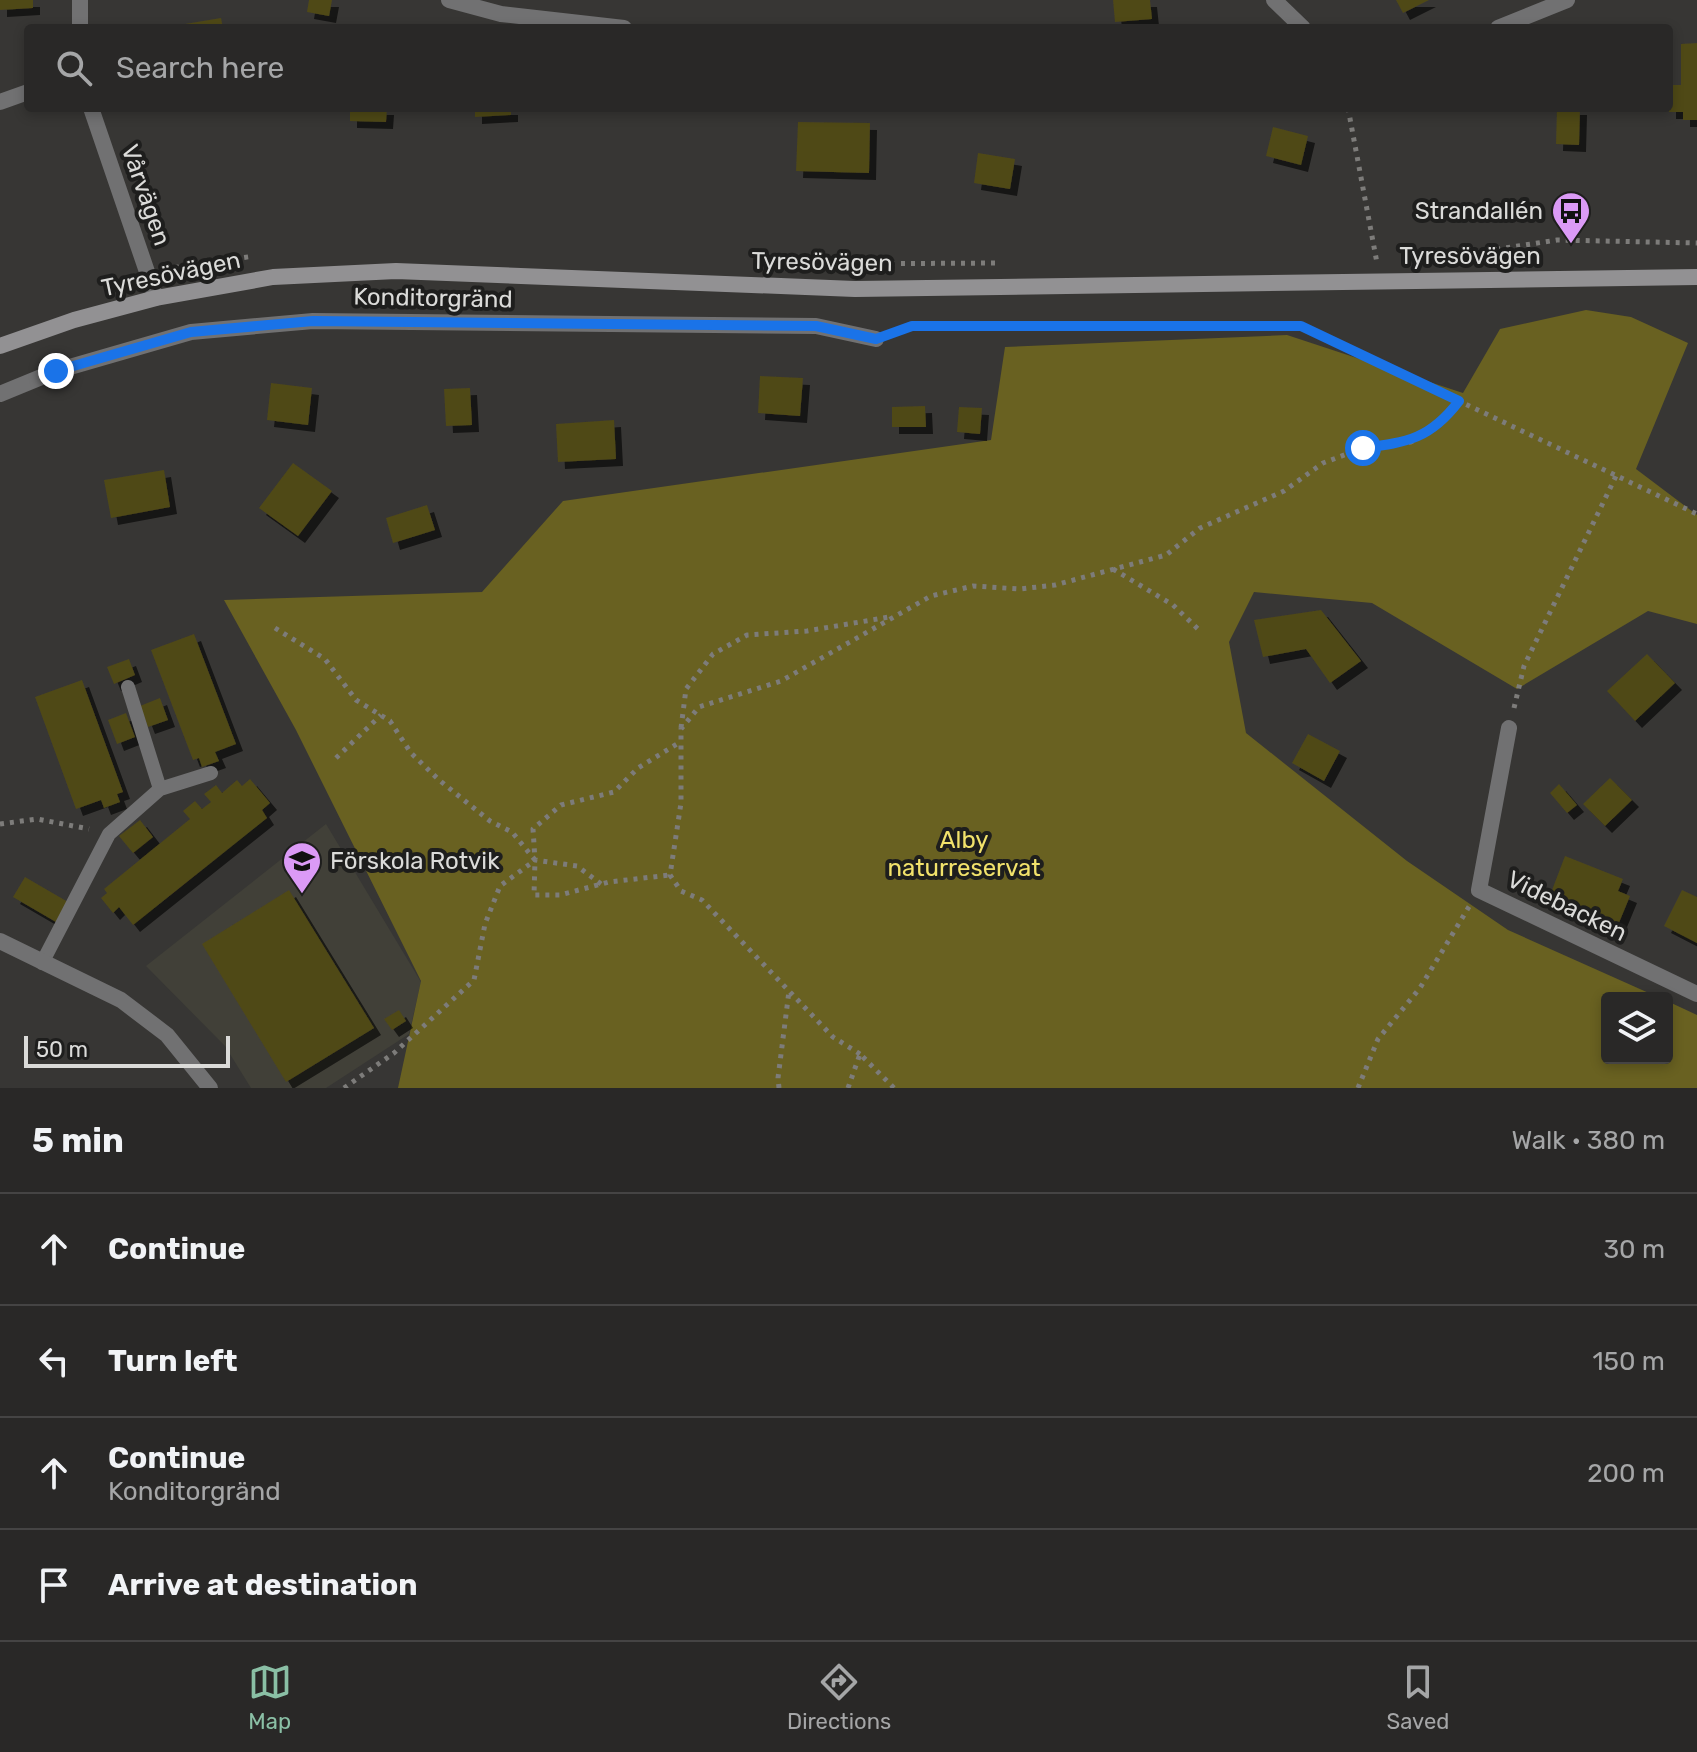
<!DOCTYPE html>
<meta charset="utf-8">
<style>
:root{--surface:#292827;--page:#353433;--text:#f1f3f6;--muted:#a5a6a7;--line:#454444;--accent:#8abfa5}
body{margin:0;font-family:Rubik,sans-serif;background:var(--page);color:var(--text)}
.controls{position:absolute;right:24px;bottom:24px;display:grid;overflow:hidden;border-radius:8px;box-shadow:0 4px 12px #0003}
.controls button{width:72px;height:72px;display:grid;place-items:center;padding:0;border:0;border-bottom:2px solid var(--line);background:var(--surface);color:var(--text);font:40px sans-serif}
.scale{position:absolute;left:24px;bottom:20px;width:206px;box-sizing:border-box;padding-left:8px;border:4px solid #dbdbd9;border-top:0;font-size:22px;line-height:28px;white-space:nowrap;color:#dbdbd9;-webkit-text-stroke:6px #1e1e1d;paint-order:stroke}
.stop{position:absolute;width:24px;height:24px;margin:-18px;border:6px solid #1a73e8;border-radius:50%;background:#fff}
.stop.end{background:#1a73e8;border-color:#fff;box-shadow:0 2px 8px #0008}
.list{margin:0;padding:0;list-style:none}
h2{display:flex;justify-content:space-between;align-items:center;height:104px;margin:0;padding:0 32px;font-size:34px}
h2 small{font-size:26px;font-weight:400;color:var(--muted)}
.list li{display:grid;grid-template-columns:52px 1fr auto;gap:24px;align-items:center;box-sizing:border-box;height:112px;padding:0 32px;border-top:2px solid var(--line)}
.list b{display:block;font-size:30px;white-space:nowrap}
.list p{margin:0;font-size:26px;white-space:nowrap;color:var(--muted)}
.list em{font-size:26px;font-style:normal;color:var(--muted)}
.icon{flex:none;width:44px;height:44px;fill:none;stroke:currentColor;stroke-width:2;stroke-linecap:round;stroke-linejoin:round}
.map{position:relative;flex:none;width:1697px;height:1088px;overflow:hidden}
.search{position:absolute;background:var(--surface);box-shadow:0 4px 12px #0003;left:24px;right:24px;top:24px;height:88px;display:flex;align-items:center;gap:20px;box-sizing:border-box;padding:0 28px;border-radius:8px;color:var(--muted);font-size:30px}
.sheet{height:552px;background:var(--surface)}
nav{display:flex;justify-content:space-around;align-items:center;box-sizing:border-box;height:112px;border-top:2px solid var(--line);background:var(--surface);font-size:22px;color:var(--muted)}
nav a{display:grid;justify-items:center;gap:4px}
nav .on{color:var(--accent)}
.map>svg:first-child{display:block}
</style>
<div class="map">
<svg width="1697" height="1088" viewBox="0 0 1697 1088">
<defs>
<filter id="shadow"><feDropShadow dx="7" dy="7" stdDeviation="0" flood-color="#0009"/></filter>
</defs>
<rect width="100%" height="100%" fill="#373634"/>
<path fill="#414038" d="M326,824l95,158 -12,52 -83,54h-75l-26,-42 -79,-80z"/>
<path fill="#696121" d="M1586,310l45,7 57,26 -52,126 61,46v109l-49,-13 -131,78 -145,-86 -118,-11 -25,50 17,91 161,128 101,69 152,68h-53v60h60v-57l30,14v73h-1299l23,-107 -125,-251 -72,-130 258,-8 81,-91 428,-61 14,-93 282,-12 176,58 37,-64z"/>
<path fill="#4f4819" filter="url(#shadow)" d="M0,0h33v8l-33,2z
M309,0h23l-3,16 -22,-4z
M1113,0h37l2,19 -37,3z
M1396,0h33l-26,13z
M221,18l2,10h-50v-2z
M1697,43v77h-14v-8h-14v-27h12v-41z
M350,108h37l-1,14 -36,-1z
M475,108h36v7l-36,2z
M1557,108h23l-1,37 -23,-1z
M798,122l72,1 -1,50 -73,-2z
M1273,127l35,9 -7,29 -35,-9z
M978,153l37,6 -5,30 -36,-6z
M760,376l43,2 -3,38 -42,-3z
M271,383l41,5 -4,37 -41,-5z
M470,388l2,37 -26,1 -2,-37z
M925,406l1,21h-34v-20z
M959,407l23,1 -2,26 -23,-2z
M614,420l2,39 -58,3 -2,-38z
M293,463l39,28 -34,45 -39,-28z
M164,470l6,37 -59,11 -7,-38z
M427,505l8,25 -42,13 -7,-25z
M1321,610l40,51 -31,22 -24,-34 -43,8 -9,-37z
M194,634l42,110 -21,8 4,9 -17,6 -3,-9 -6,2 -42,-110z
M1647,654l28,29 -40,38 -28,-30z
M129,659l6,16 -21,9 -7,-17z
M82,680l41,112 -6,2 3,8 -16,6 -3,-8 -25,9 -41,-112z
M160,698l8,22 -20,7 -8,-21z
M126,713l9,24 -18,7 -9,-24z
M1308,734l32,17 -16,30 -32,-18z
M1610,778l22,22 -27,26 -22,-22z
M250,779l20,24 -8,7 5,8 -134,107 -14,-18 -6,6 -12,-15 6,-5 -3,-4 86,-70 -7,-8 12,-10 7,8 9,-7 -7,-8 12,-9 6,8 15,-13 5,6z
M1559,784l18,21 -10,8 -17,-20z
M140,820l13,17 -20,16 -14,-17z
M298,853l10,14 -13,10 -11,-14z
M1565,856l58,23 -5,12 12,5 -12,29 -69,-27z
M25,877l43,25 -12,20 -43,-25z
M289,890l85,138 -88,54 -84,-138z
M1682,890l15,7v46l-33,-17z
M399,1010l7,11 -14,9 -8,-11z"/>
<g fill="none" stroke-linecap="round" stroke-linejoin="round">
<path stroke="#7d7c7a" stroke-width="5" stroke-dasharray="4 6" stroke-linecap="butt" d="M1348,108l29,155
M1447,257l110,-17 140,3
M831,264l166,-1
M165,269l89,-13
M895,332l17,-6h389l396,188
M1113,569l60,36 26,25
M275,628l50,31 31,41 34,21 21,32 28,27 51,41 22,11 23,28 -1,35h26l49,-13 61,-7
M1514,708l10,-42 92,-190
M681,728l5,-39 27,-35 34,-19 60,-4 82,-14
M336,758l45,-43
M0,824l37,-5 52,10
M601,884l-24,-18 -42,-6 -2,-31 28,-24 53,-13 24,-24 42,-26
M860,1054l-27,-17 -131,-137 -21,-9 -11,-16 11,-72v-74l18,-22 82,-26 150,-85 42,-10 47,3 35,-4 111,-30 34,-27 84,-37 39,-28 40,-15 48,-6 32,-20 16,-21
M344,1088l50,-35 80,-73 11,-56 15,-38 34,-25
M779,1088l-1,-10 11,-87
M848,1088l12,-34 34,34
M1358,1088l20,-49 42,-51 50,-83"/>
<path stroke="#717172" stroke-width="14" d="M160,789l51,-16
M42,963l67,-129 51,-45 -32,-102"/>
<path stroke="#717172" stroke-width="16" d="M449,0l52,14 123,14
M1274,0l29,28
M80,28v-28
M1498,28l69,-28
M0,102l28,-10
M91,108l65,190
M0,394l56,-23 135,-39 122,-11 503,5 60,13
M1509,728l-30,162 218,104
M0,941l121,59 46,35 43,53"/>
<path stroke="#929193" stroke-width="16" d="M0,346l74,-26 82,-22 117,-21 123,-6 459,18 842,-12"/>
</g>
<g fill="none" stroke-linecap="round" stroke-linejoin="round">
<path stroke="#1a73e8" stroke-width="10" d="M56,371l135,-39 122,-11 503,5 60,13 36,-13h389l158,75c-29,38 -51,41 -96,47"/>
</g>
<defs>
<symbol id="bus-pin" viewBox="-11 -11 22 30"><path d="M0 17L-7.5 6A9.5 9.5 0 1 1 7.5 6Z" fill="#db9af6" stroke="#1e1e1d"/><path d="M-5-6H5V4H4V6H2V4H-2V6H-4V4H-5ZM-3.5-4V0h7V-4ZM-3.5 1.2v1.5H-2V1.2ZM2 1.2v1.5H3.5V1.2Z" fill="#111"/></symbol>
<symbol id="school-pin" viewBox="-11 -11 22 30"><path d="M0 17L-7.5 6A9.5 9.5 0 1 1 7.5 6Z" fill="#db9af6" stroke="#1e1e1d"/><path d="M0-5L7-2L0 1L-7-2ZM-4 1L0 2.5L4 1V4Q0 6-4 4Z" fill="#111"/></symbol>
</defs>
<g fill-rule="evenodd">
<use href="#bus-pin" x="1549" y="189" width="44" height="60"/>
<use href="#school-pin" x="280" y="839" width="44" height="60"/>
</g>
<g text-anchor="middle" stroke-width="8" stroke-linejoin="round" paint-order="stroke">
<g font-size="24" fill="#dbdbd9" stroke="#1e1e1d">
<text transform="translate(146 195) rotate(71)" y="8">Vårvägen</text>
<text x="1470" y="264">Tyresövägen</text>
<text transform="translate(822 262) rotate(1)" y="8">Tyresövägen</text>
<text transform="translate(171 274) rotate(-12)" y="8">Tyresövägen</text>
<text transform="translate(433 298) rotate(1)" y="8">Konditorgränd</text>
<text transform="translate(1567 906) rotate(26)" y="8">Videbacken</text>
</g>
<g font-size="24" fill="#dbdbd9" stroke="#1e1e1d" text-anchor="end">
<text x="1543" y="219">Strandallén</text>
<text x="330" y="869" text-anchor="start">Förskola Rotvik</text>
</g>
<g font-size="24" fill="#f2e26b" stroke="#1e1e1d">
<text x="964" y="848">Alby<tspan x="964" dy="28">naturreservat</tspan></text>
</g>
</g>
</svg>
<div class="controls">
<button><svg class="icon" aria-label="layers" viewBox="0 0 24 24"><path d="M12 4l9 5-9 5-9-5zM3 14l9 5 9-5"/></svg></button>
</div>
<div class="scale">50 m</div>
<div class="stop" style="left:1363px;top:448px"></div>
<div class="stop end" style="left:56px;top:371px"></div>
<div class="search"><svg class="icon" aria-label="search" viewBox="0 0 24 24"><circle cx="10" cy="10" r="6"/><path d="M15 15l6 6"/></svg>Search here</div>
</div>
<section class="sheet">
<h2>5 min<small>Walk · 380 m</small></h2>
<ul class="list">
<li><svg class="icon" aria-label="ahead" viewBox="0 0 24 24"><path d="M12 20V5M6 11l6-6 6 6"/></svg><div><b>Continue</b></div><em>30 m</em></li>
<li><svg class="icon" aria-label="left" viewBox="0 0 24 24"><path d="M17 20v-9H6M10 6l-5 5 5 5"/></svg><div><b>Turn left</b></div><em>150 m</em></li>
<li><svg class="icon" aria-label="ahead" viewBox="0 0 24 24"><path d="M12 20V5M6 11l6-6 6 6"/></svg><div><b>Continue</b><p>Konditorgränd</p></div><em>200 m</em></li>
<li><svg class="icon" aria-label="arrive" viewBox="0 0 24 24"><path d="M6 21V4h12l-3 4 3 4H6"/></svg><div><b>Arrive at destination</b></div></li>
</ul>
</section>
<nav>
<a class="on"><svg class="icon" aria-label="map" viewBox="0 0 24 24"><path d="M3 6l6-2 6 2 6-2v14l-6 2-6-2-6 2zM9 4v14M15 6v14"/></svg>Map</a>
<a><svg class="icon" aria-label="directions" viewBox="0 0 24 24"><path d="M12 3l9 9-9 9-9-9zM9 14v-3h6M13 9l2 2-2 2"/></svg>Directions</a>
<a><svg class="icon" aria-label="saved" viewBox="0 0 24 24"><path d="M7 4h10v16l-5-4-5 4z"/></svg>Saved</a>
</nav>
